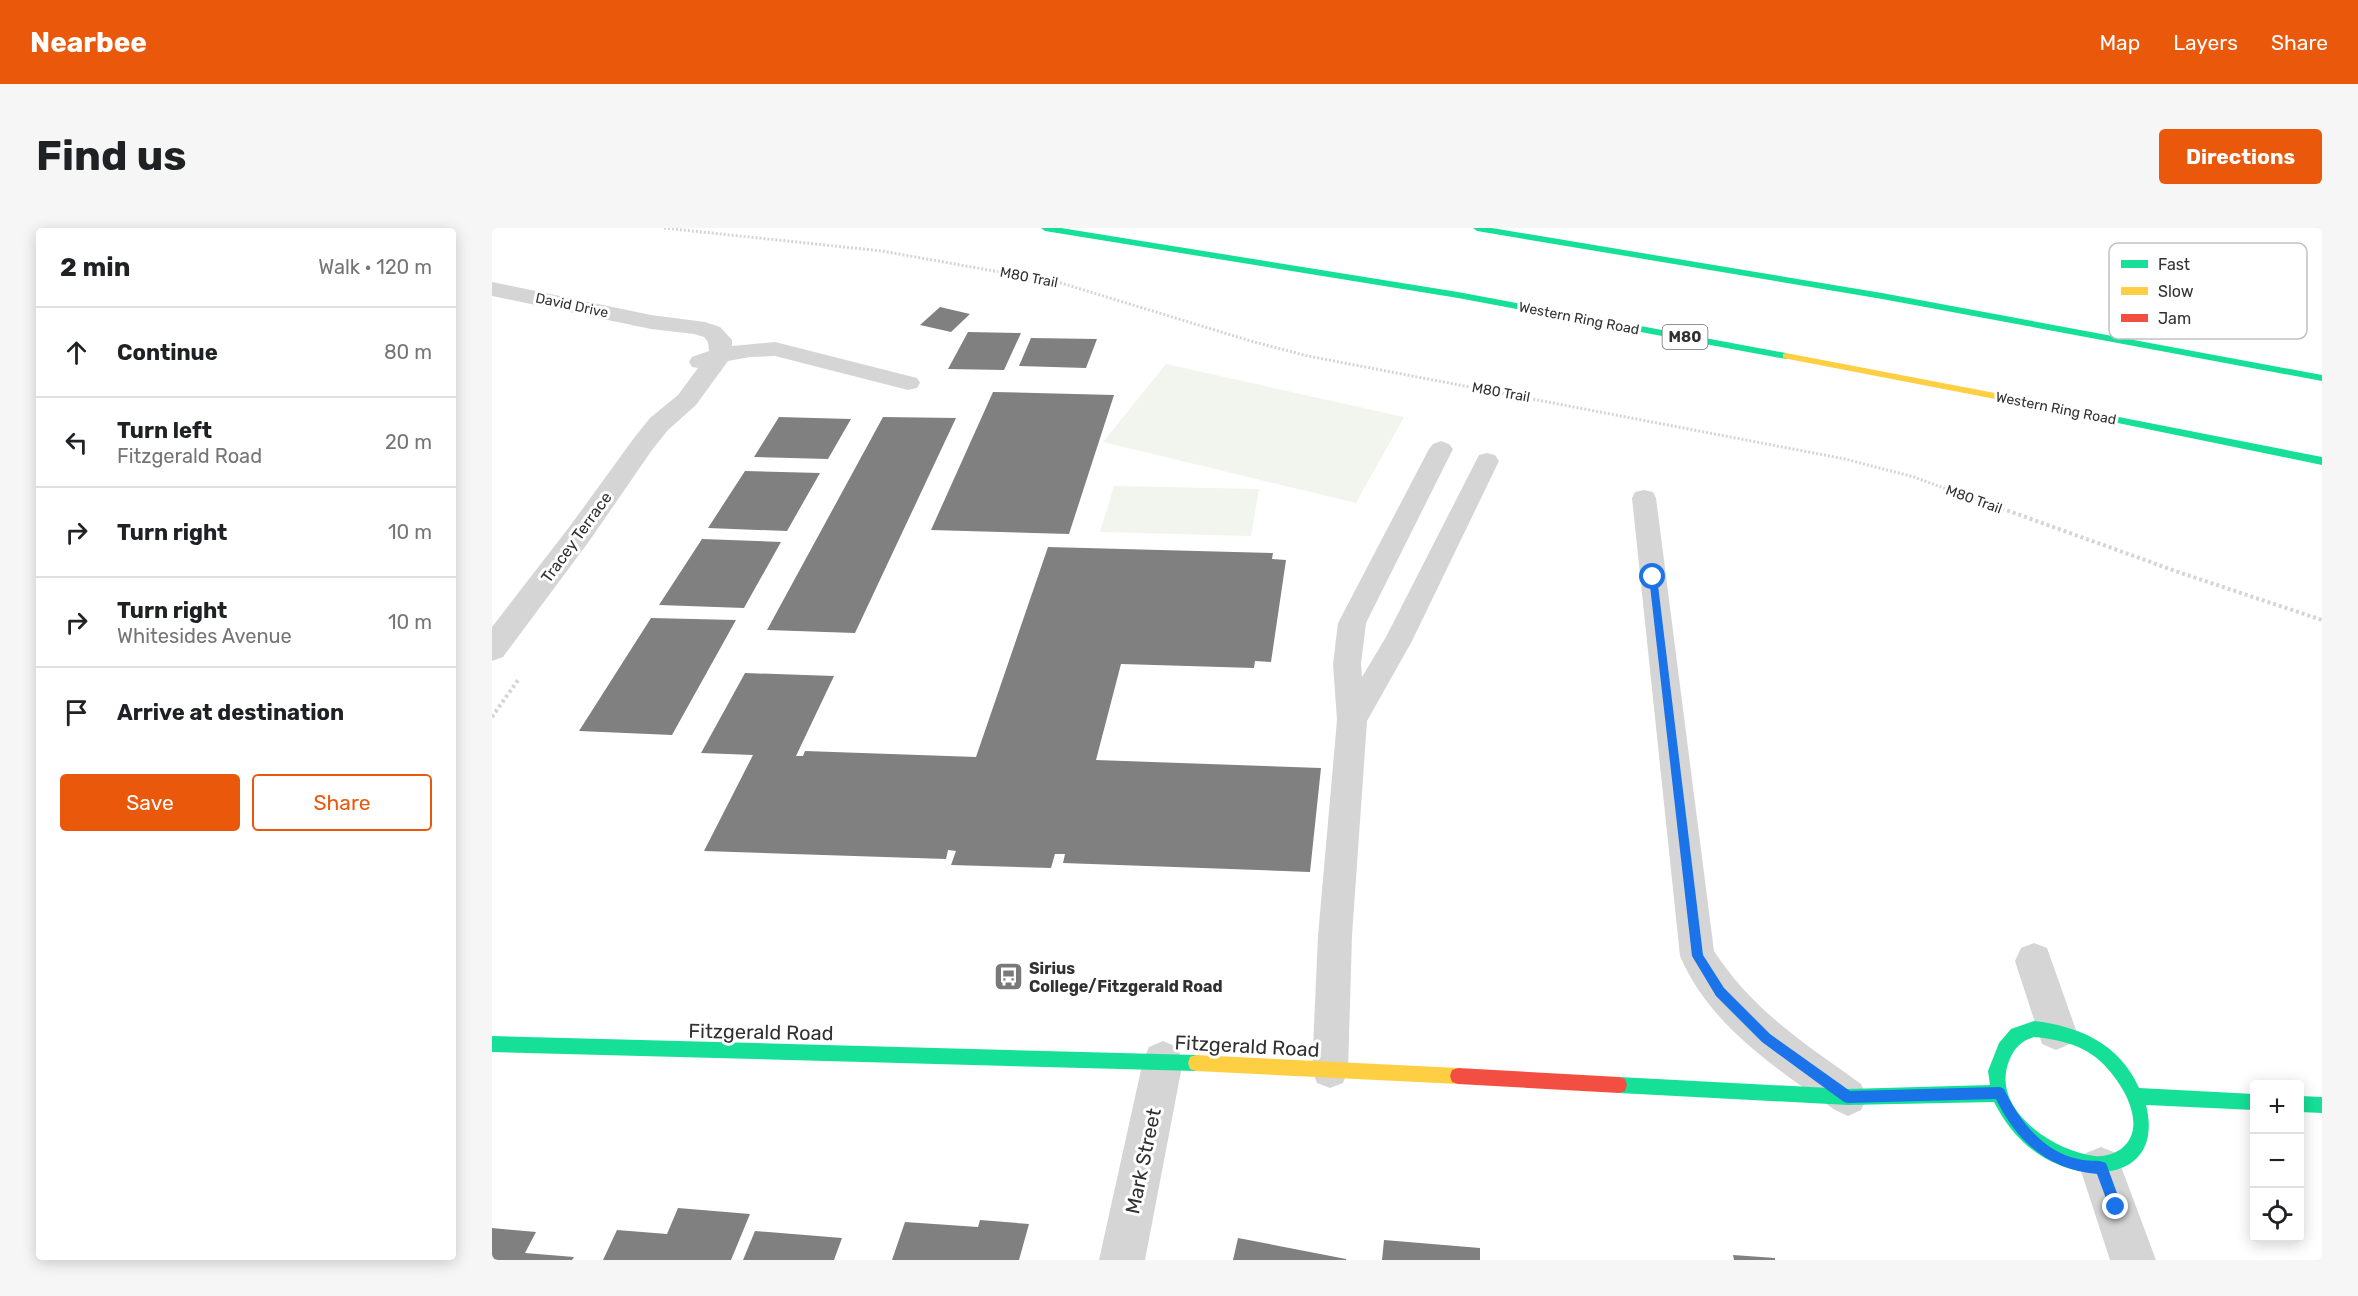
<!DOCTYPE html>
<meta charset="utf-8">
<style>
:root{--surface:#fff;--page:#f6f6f6;--text:#202124;--muted:#757577;--line:#e0e0e0;--accent:#ea580c}
body{margin:0;font-family:Rubik,sans-serif;background:var(--page);color:var(--text)}
.controls{position:absolute;right:18px;bottom:18px;display:grid;overflow:hidden;border-radius:6px;box-shadow:0 3px 15px #0003}
.controls button{width:54px;height:54px;display:grid;place-items:center;padding:0;border:0;border-bottom:2px solid var(--line);background:var(--surface);color:var(--text);font:30px sans-serif}
.stop{position:absolute;width:18px;height:18px;margin:-14px;border:4px solid #1a73e8;border-radius:50%;background:#fff}
.stop.end{background:#1a73e8;border-color:#fff;box-shadow:0 2px 6px #0008}
.list{margin:0;padding:0;list-style:none}
h2{display:flex;justify-content:space-between;align-items:center;height:78px;margin:0;padding:0 24px;font-size:26px}
h2 small{font-size:20px;font-weight:400;color:var(--muted)}
.list li{display:grid;grid-template-columns:39px 1fr auto;gap:18px;align-items:center;box-sizing:border-box;height:90px;padding:0 24px;border-top:2px solid var(--line)}
.list b{display:block;font-size:22px;white-space:nowrap}
.list p{margin:0;font-size:20px;white-space:nowrap;color:var(--muted)}
.list em{font-size:20px;font-style:normal;color:var(--muted)}
.actions{display:flex;gap:12px;padding:18px 24px}
.actions a{flex:1;padding:14px 0;border:2px solid var(--accent);border-radius:6px;text-align:center;font-size:21px;color:var(--accent)}
.actions .main{background:var(--accent);color:#fff}
.icon{flex:none;width:33px;height:33px;fill:none;stroke:currentColor;stroke-width:2;stroke-linecap:round;stroke-linejoin:round}
.map{position:relative;flex:none;width:1830px;height:1032px;overflow:hidden;border-radius:6px}
header{display:flex;align-items:center;gap:36px;box-sizing:border-box;height:84px;padding:0 30px;background:var(--accent);color:#fff}
header strong{font-size:28px}
nav{display:flex;gap:33px;margin-inline-start:auto;font-size:21px}
.intro{display:flex;align-items:center;justify-content:space-between;box-sizing:border-box;height:144px;padding:0 36px}
h1{margin:0;font-size:42px}
.button{padding:15px 27px;border-radius:6px;background:var(--accent);color:#fff;font-size:21px;font-weight:700}
main{display:flex;gap:36px;padding:0 36px}
aside{flex:1;background:var(--surface);border-radius:6px;box-shadow:0 3px 15px #0003}
.map>svg:first-child{display:block}
</style>
<header>
<strong>Nearbee</strong>
<nav><a>Map</a><a>Layers</a><a>Share</a></nav>
</header>
<div class="intro"><h1>Find us</h1><a class="button">Directions</a></div>
<main>
<aside>
<h2>2 min<small>Walk · 120 m</small></h2>
<ul class="list">
<li><svg class="icon" aria-label="ahead" viewBox="0 0 24 24"><path d="M12 20V5M6 11l6-6 6 6"/></svg><div><b>Continue</b></div><em>80 m</em></li>
<li><svg class="icon" aria-label="left" viewBox="0 0 24 24"><path d="M17 20v-9H6M10 6l-5 5 5 5"/></svg><div><b>Turn left</b><p>Fitzgerald Road</p></div><em>20 m</em></li>
<li><svg class="icon" aria-label="right" viewBox="0 0 24 24"><path d="M7 20v-9h11M14 6l5 5-5 5"/></svg><div><b>Turn right</b></div><em>10 m</em></li>
<li><svg class="icon" aria-label="right" viewBox="0 0 24 24"><path d="M7 20v-9h11M14 6l5 5-5 5"/></svg><div><b>Turn right</b><p>Whitesides Avenue</p></div><em>10 m</em></li>
<li><svg class="icon" aria-label="arrive" viewBox="0 0 24 24"><path d="M6 21V4h12l-3 4 3 4H6"/></svg><div><b>Arrive at destination</b></div></li>
</ul>
<div class="actions"><a class="main">Save</a><a>Share</a></div>
</aside>
<div class="map">
<svg width="1830" height="1032" viewBox="0 0 1830 1032">
<rect width="100%" height="100%" fill="#fff"/>
<path fill="#f1f5ed" d="M674,136l238,53 -48,86 -253,-61z
M622,258l145,3 -8,47 -151,-4z"/>
<path fill="#808080" d="M448,79l30,7 -19,18 -31,-7z
M476,104l53,1 -17,37 -56,-1z
M539,110l66,1 -11,29 -67,-2z
M501,164l121,3 -45,139 -138,-4z
M287,189l72,2 -23,40 -74,-2z
M391,189l73,1 -101,215 -88,-3z
M253,243l75,2 -33,58 -79,-3z
M210,311l79,3 -37,66 -85,-3z
M556,319l225,6 -1,6 14,1 -15,102 -16,-1 -1,7 -133,-4 -25,96 225,8 -11,104 -247,-9 2,-9h-10l-4,14 -100,-3 5,-14 -8,-1 -2,9 -242,-8 49,-96 -52,-2 44,-80 89,3 -38,80h7l2,-5 171,6z
M159,390l85,2 -64,115 -93,-4z
M186,980l72,6 -19,46h-128l14,-30 50,4z
M488,992l49,4 -10,36h-127l13,-38 73,5z
M0,1000l44,4 -11,21 49,4 -2,3h-80z
M263,1003l87,7 -8,22h-91z
M746,1010l108,21v1h-113z
M892,1012l96,8v12h-98z
M1241,1027l42,3v2h-41z"/>
<g fill="none" stroke-linecap="round" stroke-linejoin="round">
<path stroke="#d5d5d5" stroke-width="3" stroke-dasharray="2 2" stroke-linecap="butt" d="M172,0l218,23 179,32 193,59 54,14 537,103 69,18 35,13"/>
<path stroke="#d5d5d5" stroke-width="4" stroke-dasharray="3 3" stroke-linecap="butt" d="M1453,260l236,85 141,47
M0,489l26,-37"/>
<path fill="#d5d5d5" fill-rule="evenodd" d="M949,213l8,3 4,5 -87,174 -5,41 1,13 24,-40 93,-182 8,-2 8,2 4,6 -87,180 -45,80 -15,215 -4,134 -5,13 -13,5 -13,-5 -5,-13 6,-134 19,-216 -4,-56 5,-41 91,-174 4,-5z
M1152,262l9,2 3,6 58,453c39,60 90,92 147,133l6,13 -6,13 -13,6 -13,-6c-60,-43 -125,-84 -155,-154l-48,-458 3,-6z"/>
<path fill="#d5d5d5" fill-rule="evenodd" d="M0,54l159,33 54,7 15,5 12,13v6l43,-4 142,36 3,5 -3,5 -9,2 -133,-34 -25,1 -22,4 -32,44 -28,25 -16,20 -62,90 -87,117 -11,4v-34l78,-101 64,-88 16,-20 28,-23 20,-27 -6,-1 -3,-5 3,-5 17,-6 -1,-9 -4,-5 -10,-3 -43,-5 -159,-33z
M1542,715l13,5 29,82 -6,14 -14,6 -14,-6 -27,-83 6,-13z
M671,813l14,6 6,14 -38,199h-46l44,-199 6,-14z
M1609,919l15,6 40,107h-46l-30,-92 6,-15z"/>
<path fill="#16e098" fill-rule="evenodd" d="M549,0h20l397,64 328,61 5,3 -5,3 -328,-61 -413,-67z
M981,0h19l390,65 440,82v6l-440,-82 -405,-68z
M1581,180l249,49v8l-253,-52v-4z
M1542,793c45,5 86,23 105,67l115,6v16l-108,-5c18,72 -55,81 -103,52 -23,-14 -37,-32 -49,-55l-146,3 -229,-12 -6,-2 -2,-6 2,-6 6,-2 229,12 142,-4 -2,-14 11,-28 12,-14zM1542,809c21,2 42,6 60,19 24,18 58,69 27,93 -7,5 -18,8 -26,7 -42,-5 -105,-47 -86,-95 5,-13 12,-20 25,-24z
M0,808l704,19 6,2 2,6 -2,6 -6,2 -704,-19z
M1808,868l22,1v16l-22,-1z"/>
<path fill="#ffcf43" fill-rule="evenodd" d="M1294,125l287,55 5,3 -5,3 -290,-56v-4z
M704,827l262,13 6,2 2,6 -2,6 -6,2 -262,-13 -6,-2 -2,-6 2,-6z"/>
<path fill="#f24e42" fill-rule="evenodd" d="M966,840l161,9 6,2 2,6 -2,6 -6,2 -161,-9 -6,-2 -2,-6 2,-6z"/>
</g>
<path fill="#1a73e8" d="M1161,345l4,4 46,378 21,33 46,46 80,57 150,-4 4,2c15,31 38,62 74,70 9,3 19,0 28,4l16,44 -2,5 -4,2 -5,-2 -14,-38c-48,-4 -80,-32 -101,-75l-148,4 -4,-1 -82,-60 -46,-46 -24,-40 -43,-379z"/>
<defs>
<symbol id="bus-square" viewBox="-11 -11 22 22"><rect x="-9" y="-9" width="18" height="18" rx="4" fill="#797979" stroke="#fff"/><path d="M-5-6H5V4H4V6H2V4H-2V6H-4V4H-5ZM-3.5-4V0h7V-4ZM-3.5 1.2v1.5H-2V1.2ZM2 1.2v1.5H3.5V1.2Z" fill="#fff"/></symbol>
</defs>
<g fill-rule="evenodd">
<use href="#bus-square" x="500" y="732" width="33" height="33"/>
</g>
<g text-anchor="middle" stroke-width="6" stroke-linejoin="round" paint-order="stroke">
<g font-size="14" fill="#313131" stroke="#fff">
<text transform="translate(537 49) rotate(11)" y="5">M80 Trail</text>
<text transform="translate(80 77) rotate(12)" y="5">David Drive</text>
<text transform="translate(1087 90) rotate(11)" y="5">Western Ring Road</text>
<text transform="translate(1009 164) rotate(10)" y="5">M80 Trail</text>
<text transform="translate(1564 180) rotate(11)" y="5">Western Ring Road</text>
<text transform="translate(1482 271) rotate(20)" y="5">M80 Trail</text>
</g>
<rect fill="#fff" stroke="#6f6f6f" stroke-width="1.5" x="1170.5" y="97" width="45" height="24" rx="4.5"/>
<g font-size="15" font-weight="bold" fill="#313131">
<text x="1193" y="114">M80</text>
</g>
<g font-size="16" fill="#313131" stroke="#fff">
<text transform="translate(84 309) rotate(-54)" y="6">Tracey Terrace</text>
</g>
<g font-size="16" font-weight="bold" fill="#313131" stroke="#fff" text-anchor="start">
<text x="537" y="746">Sirius<tspan x="537" dy="18">College/Fitzgerald Road</tspan></text>
</g>
<g font-size="20" fill="#313131" stroke="#fff">
<text transform="translate(269 804) rotate(1)" y="7">Fitzgerald Road</text>
<text transform="translate(755 818) rotate(3)" y="7">Fitzgerald Road</text>
<text transform="translate(651 933) rotate(-78)" y="7">Mark Street</text>
</g>
</g>
<rect x="1617" y="15" width="198" height="96" rx="9" fill="#fff" stroke="#c1c1c1" stroke-width="1.5"/>
<rect x="1629" y="32" width="27" height="8" fill="#16e098"/>
<rect x="1629" y="59" width="27" height="8" fill="#ffcf43"/>
<rect x="1629" y="86" width="27" height="8" fill="#f24e42"/>
<g font-size="16" fill="#313131">
<text x="1666" y="42">Fast</text>
<text x="1666" y="69">Slow</text>
<text x="1666" y="96">Jam</text>
</g>
</svg>
<div class="controls">
<button>+</button>
<button>−</button>
<button><svg class="icon" aria-label="locate" viewBox="0 0 24 24"><circle cx="12" cy="12" r="6"/><path d="M12 2v4M12 18v4M2 12h4M18 12h4"/></svg></button>
</div>
<div class="stop" style="left:1161px;top:349px"></div>
<div class="stop end" style="left:1624px;top:979px"></div>
</div>
</main>
